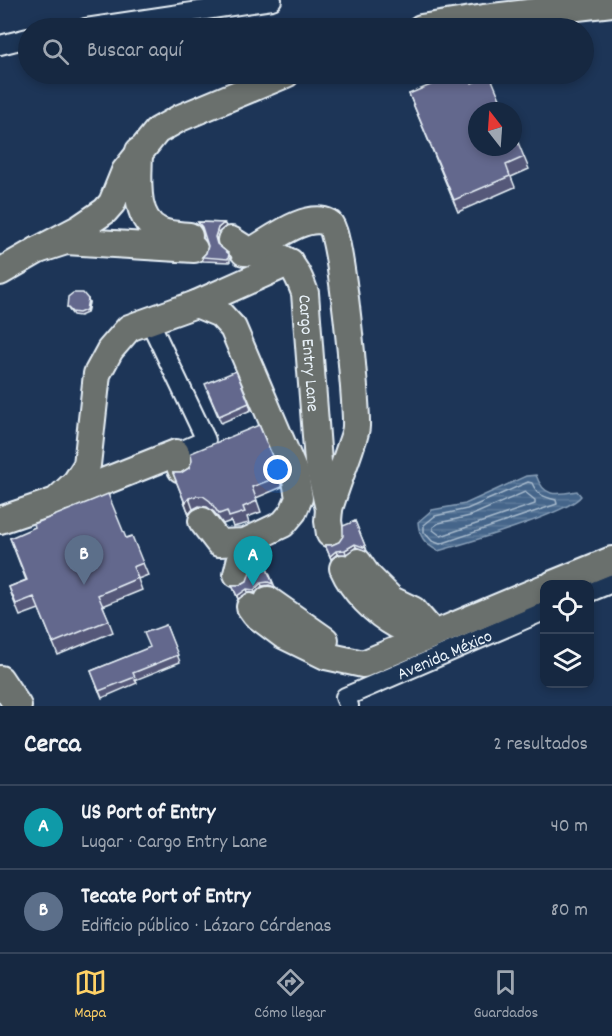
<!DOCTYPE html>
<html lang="es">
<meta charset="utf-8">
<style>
:root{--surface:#162841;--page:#1f3048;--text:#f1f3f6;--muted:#9ea6b1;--line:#35445a;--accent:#ffd166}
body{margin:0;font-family:Dekko,sans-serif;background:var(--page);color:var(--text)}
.controls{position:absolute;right:18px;bottom:18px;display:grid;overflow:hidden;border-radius:12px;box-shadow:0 3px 9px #0003}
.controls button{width:54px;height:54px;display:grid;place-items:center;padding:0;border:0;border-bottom:2px solid var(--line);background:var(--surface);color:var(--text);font:30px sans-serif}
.compass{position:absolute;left:468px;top:102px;width:54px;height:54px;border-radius:50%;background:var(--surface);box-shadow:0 3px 9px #0003;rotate:343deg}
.you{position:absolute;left:278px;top:470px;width:21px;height:21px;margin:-15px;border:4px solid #fff;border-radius:50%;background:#1a73e8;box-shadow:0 0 0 9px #1a73e833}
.badge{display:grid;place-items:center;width:39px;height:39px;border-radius:50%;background:var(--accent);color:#fff;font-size:20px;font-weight:700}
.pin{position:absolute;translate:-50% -50px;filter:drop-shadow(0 2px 3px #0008)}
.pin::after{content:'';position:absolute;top:32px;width:21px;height:18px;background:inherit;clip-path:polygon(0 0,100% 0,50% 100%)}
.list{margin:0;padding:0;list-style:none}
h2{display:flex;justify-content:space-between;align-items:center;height:78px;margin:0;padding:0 24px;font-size:26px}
h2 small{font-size:20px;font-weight:400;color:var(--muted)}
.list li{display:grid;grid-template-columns:39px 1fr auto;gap:18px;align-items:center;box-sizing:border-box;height:84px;padding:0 24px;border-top:2px solid var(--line)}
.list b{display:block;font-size:22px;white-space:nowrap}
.list p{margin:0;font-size:20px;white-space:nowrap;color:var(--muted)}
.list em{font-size:20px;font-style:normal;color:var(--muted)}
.icon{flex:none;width:33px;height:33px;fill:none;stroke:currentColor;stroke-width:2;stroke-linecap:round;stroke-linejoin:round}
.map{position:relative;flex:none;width:612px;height:706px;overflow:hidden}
.search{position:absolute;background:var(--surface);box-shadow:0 3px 9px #0003;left:18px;right:18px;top:18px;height:66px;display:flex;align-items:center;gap:15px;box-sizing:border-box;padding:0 21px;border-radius:33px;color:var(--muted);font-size:22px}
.sheet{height:246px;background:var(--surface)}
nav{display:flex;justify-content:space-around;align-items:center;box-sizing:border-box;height:84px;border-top:2px solid var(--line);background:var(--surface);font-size:16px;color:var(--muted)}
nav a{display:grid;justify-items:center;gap:3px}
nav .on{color:var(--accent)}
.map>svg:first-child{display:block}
</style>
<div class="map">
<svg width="612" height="706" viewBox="0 0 612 706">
<defs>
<pattern id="water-rules" width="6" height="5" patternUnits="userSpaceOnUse" patternTransform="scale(1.5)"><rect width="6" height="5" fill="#44658a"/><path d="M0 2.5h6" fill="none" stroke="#5f7c9b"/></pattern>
</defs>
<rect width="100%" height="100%" fill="#1d3557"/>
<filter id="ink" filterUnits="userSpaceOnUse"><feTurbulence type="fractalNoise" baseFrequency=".0167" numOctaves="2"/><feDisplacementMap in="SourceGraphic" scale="12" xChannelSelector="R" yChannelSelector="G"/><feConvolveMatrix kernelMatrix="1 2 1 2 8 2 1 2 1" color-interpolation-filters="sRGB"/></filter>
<g filter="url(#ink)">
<path fill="url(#water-rules)" stroke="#869db6" stroke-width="1.5" d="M536,475c8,23 20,20 41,16l4,5c-12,17 -118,48 -143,55 -13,-7 -19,-14 -20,-29l14,-12 33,-6 61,-28z"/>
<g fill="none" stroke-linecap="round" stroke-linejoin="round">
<path stroke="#a6b9cc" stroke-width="1.5" d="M528,482l4,1c5,12 12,14 24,17l1,4 -117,40 -8,-3 -8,-9v-7l11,-9 32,-7z
M525,492l10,8v4l-94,32 -8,-6v-3l6,-4 31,-7z"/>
<path stroke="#869db6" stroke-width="5" d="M244,24l1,4"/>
<defs>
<g id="minor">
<path d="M86,28l186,-28"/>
<path d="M0,45l28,-7"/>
<path d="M150,322l56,118 -30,13"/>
<path d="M590,592l22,-9"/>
<path id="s1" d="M349,706l-4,-9 199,-86"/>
</g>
<g id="highway">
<path d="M421,28l63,-10 128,-15"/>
<path d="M139,151c0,24 -7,68 21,80 8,4 20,4 29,5"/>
<path d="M231,240l19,12c19,-10 56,-41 79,-29 12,5 28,181 27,203 0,7 -4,15 -6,22 -7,21 -15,40 -21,61l-1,12 2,13"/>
<path d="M38,250l42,-22 25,-17 7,-8 13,-32 32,-40 23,-13 106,-44"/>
<path id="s2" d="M244,252c40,1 48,5 61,41l13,169 11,47"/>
<path d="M0,272l38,-22 28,-9 128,8"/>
<path d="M196,304l94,-42"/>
<path d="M65,497l111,-44 5,16"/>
<path d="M0,520l56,-19 20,-19 11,-17 10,-91 13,-24 19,-22 67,-24 24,10 13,14 62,146 4,24 -6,14 -10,12 -38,18 -26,1 -17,-22"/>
<path d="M358,562l9,13 25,25 21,10 21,24"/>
<path d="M343,568c10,23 32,45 54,57 11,5 26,6 37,9"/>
<path d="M237,574l8,-32"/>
<path d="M553,584l59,-24"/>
<path d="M268,600l57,40"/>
<path d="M250,607l5,7 28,21 43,21 37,8 181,-76"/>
<path d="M0,679l18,27"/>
</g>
</defs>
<use href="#minor" stroke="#e8f1f8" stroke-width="22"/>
<use href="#highway" stroke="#e8f1f8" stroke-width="30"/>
<use href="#minor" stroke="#1d3557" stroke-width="18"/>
<use href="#highway" stroke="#6b706d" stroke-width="26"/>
</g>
<path fill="#555979" stroke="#e8f1f8" stroke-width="1.5" d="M472,83l52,74 5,12 -18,8 4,10 -57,25 -49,-118z
M198,222l26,1 2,3 -7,6 -3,8 1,4 12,10 1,3v5l-27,-1 -1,-4 4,-4 2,-7 -5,-16z
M88,299l1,3 -2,11 -7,3 -7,-1 -4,-5 -2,-3z
M207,391l42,12 2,7 -30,13z
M192,461l85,7 3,10 2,9 -26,11 5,14 -14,5 2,6 -16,4 -2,-6 -8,3 -9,-12 -7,-5 -8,-1 -6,3 -4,5 -16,-41h8l8,-5z
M355,521l12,30 -11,-4 -10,7h-9l-6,5 -6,-14h7l7,-3z
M10,538h116l17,25 5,12 -10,4 4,11 -39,16 10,26 -55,23 -19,-46 -19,7 -7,-17 -4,-12 17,-7z
M263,559l12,28 -6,-2 -7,1 -7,7 -7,-1 -10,7 -6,-14h8l7,-4z
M166,625l14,37 -45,18 2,3 -35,15 -11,-27 59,-23z"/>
<path fill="#454863" stroke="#e8f1f8" stroke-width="1.5" d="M224,223l2,3 -7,6 -3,8 -1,-3 3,-9z
M88,299l1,3 -2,11 -1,-3z
M277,468l3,10 2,9 -4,-10z
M189,498l4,11 -4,5 -4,-11z
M355,544l1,3 -10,7 -1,-4z
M336,551l1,3 -6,5 -1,-3z
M261,583l1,3 -7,7 -1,-3z
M247,589l1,3 -10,7 -1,-3z"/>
<path fill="#63678d" stroke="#e8f1f8" stroke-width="1.5" d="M457,74h11l4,9 18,-8 15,36h-28v36h36v-17l11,27 -18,8 4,11 -56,24 -45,-106z
M198,222l26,1 -6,5 -3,9 2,7 12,10 -1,5 -26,-2 4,-4 2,-7 -6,-19z
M73,293h10l5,6 -2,11 -7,3 -7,-1 -5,-5 1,-10z
M236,371l13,32 -30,13 -14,-32z
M259,425l18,43 1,9 -26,10 5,14 -14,6 2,5 -16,5 -2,-6 -8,3 -9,-13 -7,-5h-7l-7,2 -4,5 -12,-30h8l8,-5 3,-7 -1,-8z
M108,494l18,44 6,-2 11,27 -10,4 5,11 -40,17 11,25 -56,23 -19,-46 -18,7 -7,-17 18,-7 -17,-42 25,-11 -1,-3z
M355,521l11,27 -11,-4 -10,6 -9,1 -6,5 -5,-11h7l7,-3 4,-6v-10z
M263,559l10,25 -5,-2 -7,1 -7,7 -7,-1 -10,7 -5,-11h8l7,-4 6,-18z
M166,625l12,30 -45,18 2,4 -36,14 -8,-20 59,-24 -6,-14z"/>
</g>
<g text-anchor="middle" stroke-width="4.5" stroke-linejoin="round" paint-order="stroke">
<g font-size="18" fill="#e8f1f8" stroke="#1d3557">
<text dy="6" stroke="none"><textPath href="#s2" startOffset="142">Cargo Entry Lane</textPath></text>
<text dy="6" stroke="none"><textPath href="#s1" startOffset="118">Avenida México</textPath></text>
</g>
</g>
</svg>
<div class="controls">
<button><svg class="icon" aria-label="locate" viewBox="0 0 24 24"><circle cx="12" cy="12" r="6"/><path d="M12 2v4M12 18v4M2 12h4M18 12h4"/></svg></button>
<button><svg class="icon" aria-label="layers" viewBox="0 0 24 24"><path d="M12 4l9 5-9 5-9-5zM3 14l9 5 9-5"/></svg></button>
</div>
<svg class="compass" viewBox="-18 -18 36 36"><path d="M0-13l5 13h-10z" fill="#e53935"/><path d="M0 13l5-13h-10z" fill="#9ea6b1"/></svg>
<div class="you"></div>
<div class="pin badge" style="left:253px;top:586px;background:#0f9aa8">A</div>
<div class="pin badge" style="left:84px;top:585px;background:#5c6f8a">B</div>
<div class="search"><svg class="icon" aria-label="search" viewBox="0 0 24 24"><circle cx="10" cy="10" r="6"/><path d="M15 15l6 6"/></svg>Buscar aquí</div>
</div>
<section class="sheet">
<h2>Cerca<small>2 resultados</small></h2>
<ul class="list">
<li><span class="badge" style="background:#0f9aa8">A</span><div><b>US Port of Entry</b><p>Lugar · Cargo Entry Lane</p></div><em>40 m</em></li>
<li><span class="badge" style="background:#5c6f8a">B</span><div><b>Tecate Port of Entry</b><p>Edificio público · Lázaro Cárdenas</p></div><em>80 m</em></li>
</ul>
</section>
<nav>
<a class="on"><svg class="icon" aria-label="map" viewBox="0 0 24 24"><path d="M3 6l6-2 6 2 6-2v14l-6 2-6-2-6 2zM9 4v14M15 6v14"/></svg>Mapa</a>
<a><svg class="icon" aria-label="directions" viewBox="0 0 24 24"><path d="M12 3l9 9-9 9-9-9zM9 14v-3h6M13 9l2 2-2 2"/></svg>Cómo llegar</a>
<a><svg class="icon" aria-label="saved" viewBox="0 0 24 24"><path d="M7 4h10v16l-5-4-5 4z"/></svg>Guardados</a>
</nav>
